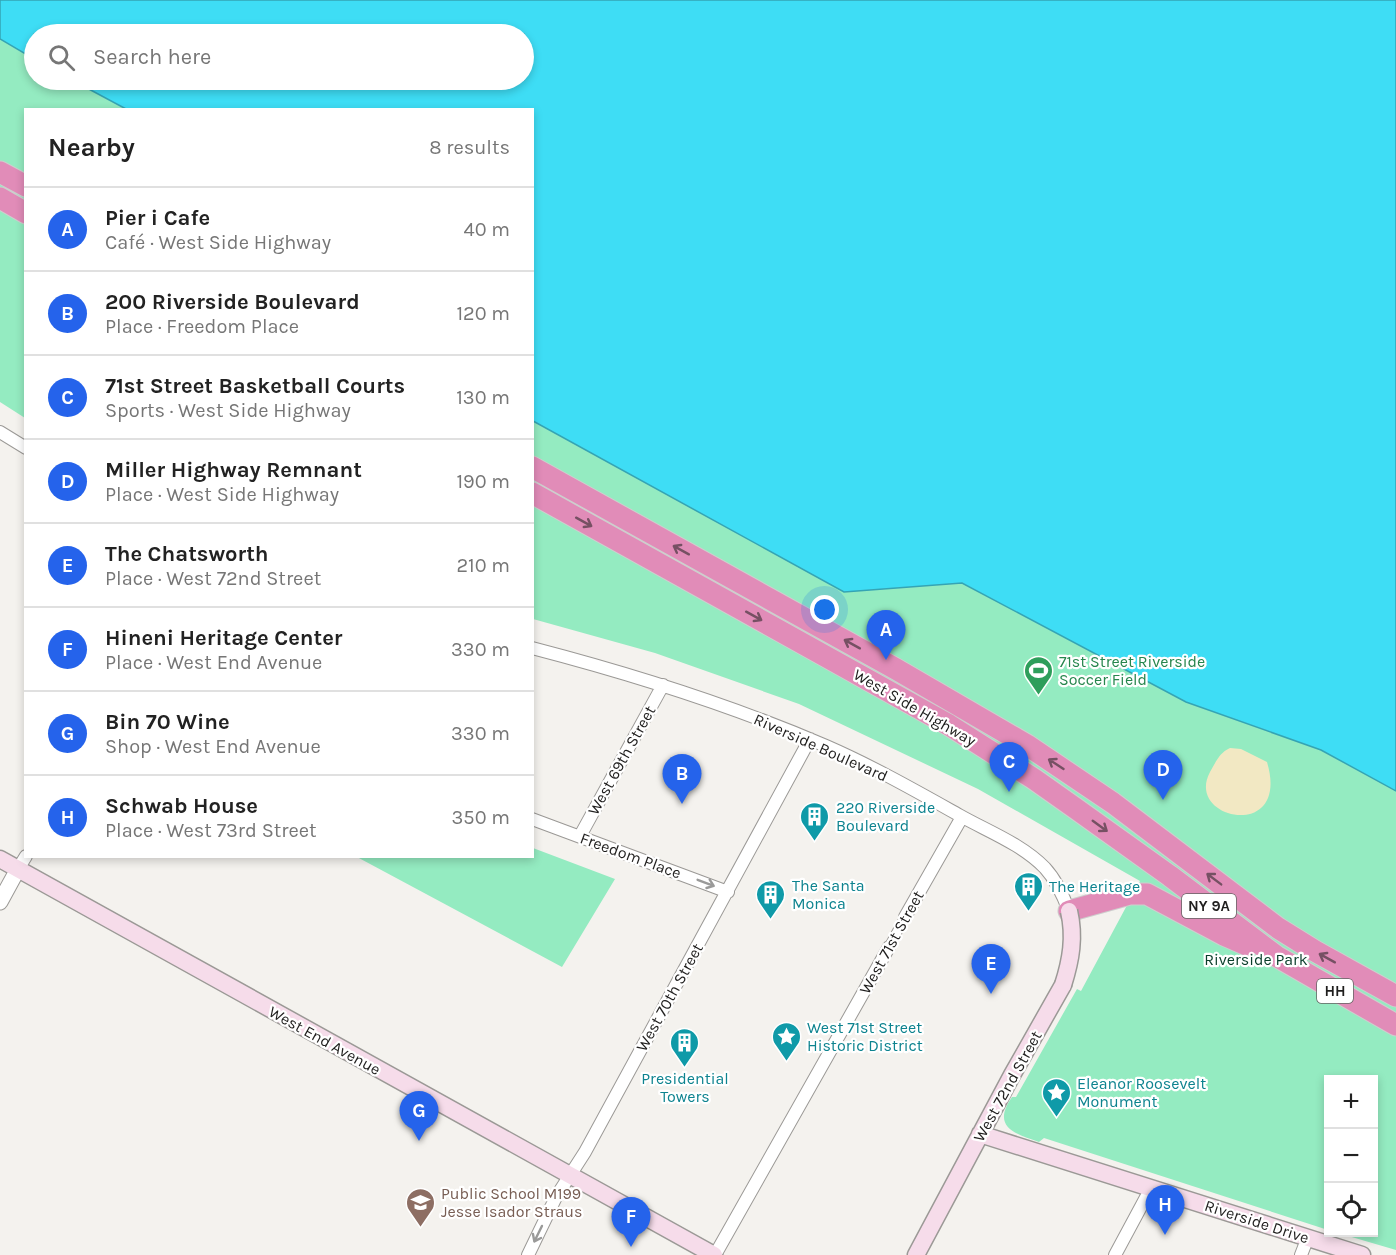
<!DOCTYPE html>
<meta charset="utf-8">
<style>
:root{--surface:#fff;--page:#f6f6f6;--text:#222;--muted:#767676;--line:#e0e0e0;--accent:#2563eb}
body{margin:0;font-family:Karla,sans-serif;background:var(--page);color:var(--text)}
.controls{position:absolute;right:18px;bottom:18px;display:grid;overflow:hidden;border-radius:0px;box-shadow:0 3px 9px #0003}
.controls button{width:54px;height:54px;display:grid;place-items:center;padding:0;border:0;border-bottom:2px solid var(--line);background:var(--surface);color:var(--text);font:30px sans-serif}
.you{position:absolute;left:825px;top:610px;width:21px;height:21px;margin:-15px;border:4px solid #fff;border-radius:50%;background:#1a73e8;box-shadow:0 0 0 9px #1a73e833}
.badge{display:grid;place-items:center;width:39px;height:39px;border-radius:50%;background:var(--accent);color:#fff;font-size:20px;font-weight:700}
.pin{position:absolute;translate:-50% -50px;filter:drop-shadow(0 2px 3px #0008)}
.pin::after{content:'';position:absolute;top:32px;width:21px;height:18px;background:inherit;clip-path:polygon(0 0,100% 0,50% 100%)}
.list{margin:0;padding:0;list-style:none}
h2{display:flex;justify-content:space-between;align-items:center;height:78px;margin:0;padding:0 24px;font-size:26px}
h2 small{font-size:20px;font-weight:400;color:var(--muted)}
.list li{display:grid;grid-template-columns:39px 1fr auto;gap:18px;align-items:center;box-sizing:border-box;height:84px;padding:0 24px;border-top:2px solid var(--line)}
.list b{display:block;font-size:22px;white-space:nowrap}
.list p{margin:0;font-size:20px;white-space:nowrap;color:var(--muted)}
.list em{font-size:20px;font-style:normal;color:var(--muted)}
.icon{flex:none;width:33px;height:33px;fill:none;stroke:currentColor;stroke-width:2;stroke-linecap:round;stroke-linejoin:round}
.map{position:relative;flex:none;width:1396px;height:1255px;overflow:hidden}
.search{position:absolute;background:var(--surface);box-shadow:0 3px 9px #0003;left:24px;top:24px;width:510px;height:66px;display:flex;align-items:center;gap:15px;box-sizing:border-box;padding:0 21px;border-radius:33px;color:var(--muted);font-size:22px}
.panel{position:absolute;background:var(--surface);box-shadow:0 3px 9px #0003;left:24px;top:108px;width:510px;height:750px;border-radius:0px}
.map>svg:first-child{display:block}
</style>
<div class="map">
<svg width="1396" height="1255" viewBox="0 0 1396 1255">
<rect width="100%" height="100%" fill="#f4f2ee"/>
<path fill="#94ebc1" d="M0,39l34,20v21h38l54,29 -100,1 -1,308 -25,-16z
M532,421l313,110 117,52 224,119 135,48 75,40v460l-58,-17 36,-1v-152h-46v150l-284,-92 -5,4c-24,-8 -48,-15 -27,-45h4l61,-108 4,2 59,-110 -162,-92 -179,-85 -144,-51 -122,-34z
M533,848l82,31 -53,88 -205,-110 175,-1z"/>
<path fill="#f2e8c3" d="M1230,748l11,1 26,13c24,80 -83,58 -57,10 6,-10 9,-19 20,-24z"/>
<path fill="#3eddf5" stroke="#35a4b4" stroke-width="1.5" d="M0,0h1396v791l-75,-41 -135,-48 -224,-119 -118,9 -311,-171 -1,-311 -406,-1 -54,-29h452v-46h-490v25l-34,-20z"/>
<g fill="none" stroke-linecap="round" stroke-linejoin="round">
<defs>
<path id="pedestrian" d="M889,947l16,-30"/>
<path id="minor" d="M0,432l26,16
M532,648c100,26 199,57 294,98 46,20 90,45 133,69 28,16 63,29 86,53 11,12 18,27 24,43
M532,819l196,73
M580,836l83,-151
M18,869l8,-13
M905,917l57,-100
M528,1255l28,-58 29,-45 225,-413
M715,1255l174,-308
M1115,1255l36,-67
M1301,1255l7,-18"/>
<path id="tertiary" d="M0,902l18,-33"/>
<path id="secondary" d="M0,859l714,396
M980,1134l382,121
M916,1255l96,-180 51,-90"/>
<path id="motorway" d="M0,172l26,14
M0,198l26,15
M532,467l364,202 131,76 86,58 165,125 37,23 81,45
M532,493l417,232 85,54 41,29 95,68 106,80 120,69
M1069,911l61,-17h17l77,41 23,10"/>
</defs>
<use href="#pedestrian" stroke="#9b9996" stroke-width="11"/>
<use href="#minor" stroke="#9b9996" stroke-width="14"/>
<use href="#tertiary" stroke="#9b9996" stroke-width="17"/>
<use href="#secondary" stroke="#9b9996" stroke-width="19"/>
<use href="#motorway" stroke="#cececd" stroke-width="23"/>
<use href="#pedestrian" stroke="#fff" stroke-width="9"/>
<use href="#minor" stroke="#fff" stroke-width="12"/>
<use href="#tertiary" stroke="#fff" stroke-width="15"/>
<use href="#secondary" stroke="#f6dcea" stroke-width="16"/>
<use href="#motorway" stroke="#e18cb8" stroke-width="21"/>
<defs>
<path id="secondary-bridge" d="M1063,985c8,-25 12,-48 6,-74"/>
</defs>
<use href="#secondary-bridge" stroke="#9b9996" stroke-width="19" stroke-linecap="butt"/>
<use href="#secondary-bridge" stroke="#f6dcea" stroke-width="16"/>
</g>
<defs><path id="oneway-shaft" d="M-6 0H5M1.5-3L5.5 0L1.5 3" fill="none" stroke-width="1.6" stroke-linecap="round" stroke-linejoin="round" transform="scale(1.5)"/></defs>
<g stroke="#765063">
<use href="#oneway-shaft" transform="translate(584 522) rotate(29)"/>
<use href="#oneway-shaft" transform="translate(681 550) rotate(-151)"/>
<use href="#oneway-shaft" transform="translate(754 616) rotate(29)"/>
<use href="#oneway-shaft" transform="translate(852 644) rotate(-151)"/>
<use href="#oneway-shaft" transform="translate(1056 764) rotate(-147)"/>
<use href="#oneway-shaft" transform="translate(1100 826) rotate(36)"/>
<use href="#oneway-shaft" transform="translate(1214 879) rotate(-143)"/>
<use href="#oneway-shaft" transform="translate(1327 958) rotate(-151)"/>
</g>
<g stroke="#9a9a99">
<use href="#oneway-shaft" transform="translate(706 883) rotate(21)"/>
<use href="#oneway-shaft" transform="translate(538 1234) rotate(116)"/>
</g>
<defs>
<symbol id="stadium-pin" viewBox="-11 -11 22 30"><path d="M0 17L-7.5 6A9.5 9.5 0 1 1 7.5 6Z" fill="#2e9e5b" stroke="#fff"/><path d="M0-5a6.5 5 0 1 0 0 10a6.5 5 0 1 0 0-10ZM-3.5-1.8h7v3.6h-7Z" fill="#fff"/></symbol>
<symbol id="building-pin" viewBox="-11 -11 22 30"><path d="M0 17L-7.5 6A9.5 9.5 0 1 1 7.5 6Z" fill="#0f9aa8" stroke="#fff"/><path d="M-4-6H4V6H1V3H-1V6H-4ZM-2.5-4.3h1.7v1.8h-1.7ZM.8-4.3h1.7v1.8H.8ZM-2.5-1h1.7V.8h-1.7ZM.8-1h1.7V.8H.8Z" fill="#fff"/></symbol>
<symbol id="sight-pin" viewBox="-11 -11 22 30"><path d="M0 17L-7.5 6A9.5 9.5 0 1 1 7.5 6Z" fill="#0f9aa8" stroke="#fff"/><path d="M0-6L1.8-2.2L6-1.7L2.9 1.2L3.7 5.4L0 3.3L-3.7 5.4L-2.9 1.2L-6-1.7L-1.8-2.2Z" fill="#fff"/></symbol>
<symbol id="school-pin" viewBox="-11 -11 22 30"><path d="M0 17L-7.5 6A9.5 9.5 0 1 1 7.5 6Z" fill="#8d6e63" stroke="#fff"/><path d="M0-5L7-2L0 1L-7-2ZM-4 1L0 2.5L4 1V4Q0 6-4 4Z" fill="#fff"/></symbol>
</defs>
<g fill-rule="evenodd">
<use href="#stadium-pin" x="1022" y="654" width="33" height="45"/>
<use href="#building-pin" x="798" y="800" width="33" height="45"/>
<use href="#building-pin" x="1012" y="870" width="33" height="45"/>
<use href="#building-pin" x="754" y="878" width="33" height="45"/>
<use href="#sight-pin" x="770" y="1020" width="33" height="45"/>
<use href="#building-pin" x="668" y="1026" width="33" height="45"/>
<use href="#sight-pin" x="1040" y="1076" width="33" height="45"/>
<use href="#school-pin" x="404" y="1186" width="33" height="45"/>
</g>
<g text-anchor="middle" stroke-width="4.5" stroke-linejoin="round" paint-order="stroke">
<g fill="#fff" stroke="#626261" stroke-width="1.5">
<rect x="1182" y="894" width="54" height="24" rx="4.5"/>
<rect x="1317" y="979" width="36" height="24" rx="4.5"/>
</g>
<g font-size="15" font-weight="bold" fill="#1f1e1d">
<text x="1209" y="911">NY 9A</text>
<text x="1335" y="996">HH</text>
</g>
<g font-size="16" fill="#27864d" stroke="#fff" text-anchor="start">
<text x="1059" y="667">71st Street Riverside<tspan x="1059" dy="18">Soccer Field</tspan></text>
</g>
<g font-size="16" fill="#1f1e1d" stroke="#fff">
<text transform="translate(915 707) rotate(30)" y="6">West Side Highway</text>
<text transform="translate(821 747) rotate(24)" y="6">Riverside Boulevard</text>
<text transform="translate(621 760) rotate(-61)" y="6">West 69th Street</text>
<text transform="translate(631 855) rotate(20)" y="6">Freedom Place</text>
<text transform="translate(891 942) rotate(-61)" y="6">West 71st Street</text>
<text transform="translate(669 997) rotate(-61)" y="6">West 70th Street</text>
<text transform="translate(325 1040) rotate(29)" y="6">West End Avenue</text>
<text transform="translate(1007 1086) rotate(-61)" y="6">West 72nd Street</text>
<text transform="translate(1257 1221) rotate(18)" y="6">Riverside Drive</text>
</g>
<g font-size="16" fill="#0d838f" stroke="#fff" text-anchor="start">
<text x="836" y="813">220 Riverside<tspan x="836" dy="18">Boulevard</tspan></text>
<text x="792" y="891">The Santa<tspan x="792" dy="18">Monica</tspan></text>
<text x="1049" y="892">The Heritage</text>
<text x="807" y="1033">West 71st Street<tspan x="807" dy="18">Historic District</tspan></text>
<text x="685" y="1084" text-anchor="middle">Presidential<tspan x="685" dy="18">Towers</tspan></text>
<text x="1077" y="1089">Eleanor Roosevelt<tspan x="1077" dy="18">Monument</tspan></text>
</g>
<g font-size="16" fill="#093d2a" stroke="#fff">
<text x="1256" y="965">Riverside Park</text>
</g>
<g font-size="16" fill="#785e54" stroke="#fff" text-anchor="start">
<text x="441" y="1199">Public School M199<tspan x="441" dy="18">Jesse Isador Straus</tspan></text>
</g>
</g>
</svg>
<div class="controls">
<button>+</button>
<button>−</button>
<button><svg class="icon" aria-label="locate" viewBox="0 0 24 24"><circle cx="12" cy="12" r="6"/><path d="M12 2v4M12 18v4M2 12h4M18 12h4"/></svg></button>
</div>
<div class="you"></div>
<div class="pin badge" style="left:886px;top:660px">A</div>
<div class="pin badge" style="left:682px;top:804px">B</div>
<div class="pin badge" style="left:1009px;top:792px">C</div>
<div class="pin badge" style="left:1163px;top:800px">D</div>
<div class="pin badge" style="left:991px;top:994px">E</div>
<div class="pin badge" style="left:631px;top:1247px">F</div>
<div class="pin badge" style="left:419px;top:1141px">G</div>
<div class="pin badge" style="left:1165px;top:1235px">H</div>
<div class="search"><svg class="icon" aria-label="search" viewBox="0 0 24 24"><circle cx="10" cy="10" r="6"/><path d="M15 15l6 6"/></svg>Search here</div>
<section class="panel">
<h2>Nearby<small>8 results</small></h2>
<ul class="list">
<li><span class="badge">A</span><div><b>Pier i Cafe</b><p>Café · West Side Highway</p></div><em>40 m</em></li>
<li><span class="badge">B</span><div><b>200 Riverside Boulevard</b><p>Place · Freedom Place</p></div><em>120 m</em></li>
<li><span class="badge">C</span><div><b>71st Street Basketball Courts</b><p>Sports · West Side Highway</p></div><em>130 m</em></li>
<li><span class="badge">D</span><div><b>Miller Highway Remnant</b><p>Place · West Side Highway</p></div><em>190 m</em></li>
<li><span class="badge">E</span><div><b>The Chatsworth</b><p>Place · West 72nd Street</p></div><em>210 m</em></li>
<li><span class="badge">F</span><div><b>Hineni Heritage Center</b><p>Place · West End Avenue</p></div><em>330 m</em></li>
<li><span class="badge">G</span><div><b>Bin 70 Wine</b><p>Shop · West End Avenue</p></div><em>330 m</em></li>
<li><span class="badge">H</span><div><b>Schwab House</b><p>Place · West 73rd Street</p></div><em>350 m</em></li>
</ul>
</section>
</div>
